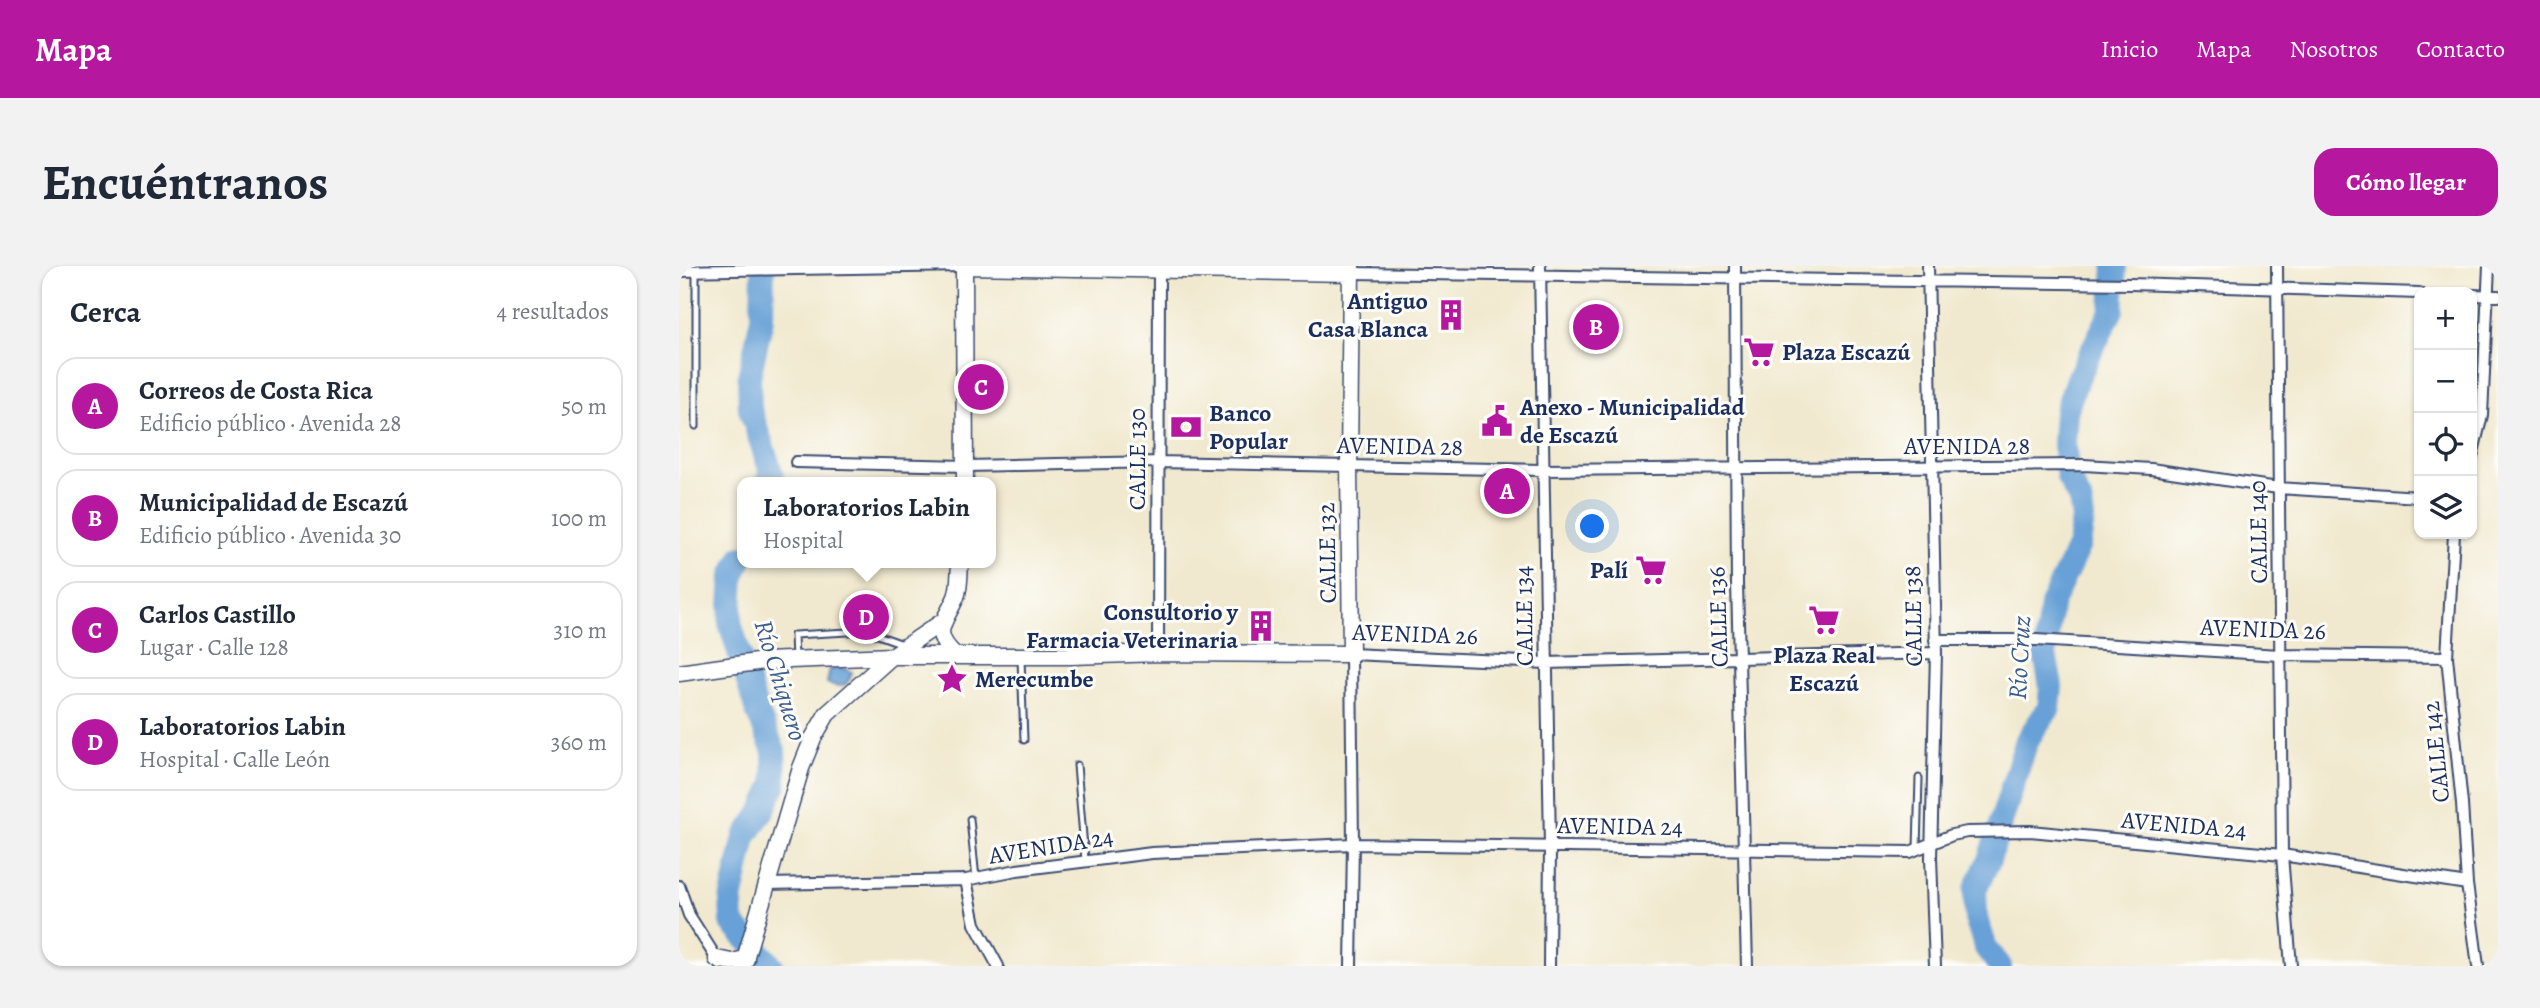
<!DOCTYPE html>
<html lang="es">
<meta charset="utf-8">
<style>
:root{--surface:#fff;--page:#f2f2f3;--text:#1f2937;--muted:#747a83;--line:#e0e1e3;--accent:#b5179e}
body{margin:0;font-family:Alegreya,serif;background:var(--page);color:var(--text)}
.controls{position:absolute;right:21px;top:21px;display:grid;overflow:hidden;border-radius:14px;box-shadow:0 2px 5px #0004}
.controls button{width:63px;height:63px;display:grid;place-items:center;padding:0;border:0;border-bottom:2px solid var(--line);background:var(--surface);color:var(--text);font:35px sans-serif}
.you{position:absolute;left:914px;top:261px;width:24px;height:24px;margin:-18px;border:5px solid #fff;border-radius:50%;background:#1a73e8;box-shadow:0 0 0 10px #1a73e833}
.badge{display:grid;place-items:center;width:46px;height:46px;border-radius:50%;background:var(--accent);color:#fff;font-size:23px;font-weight:700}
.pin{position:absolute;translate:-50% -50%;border:4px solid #fff;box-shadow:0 2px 7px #0006}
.popup{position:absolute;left:58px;top:211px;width:259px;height:91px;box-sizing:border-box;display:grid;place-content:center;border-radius:14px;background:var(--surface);filter:drop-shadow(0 2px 5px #0005);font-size:23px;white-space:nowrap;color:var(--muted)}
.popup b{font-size:26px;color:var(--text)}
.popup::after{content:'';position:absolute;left:50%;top:100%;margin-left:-14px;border:14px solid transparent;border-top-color:var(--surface)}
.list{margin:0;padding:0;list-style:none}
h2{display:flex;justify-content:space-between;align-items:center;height:91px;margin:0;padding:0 28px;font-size:30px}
h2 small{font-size:23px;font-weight:400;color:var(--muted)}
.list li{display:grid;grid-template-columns:46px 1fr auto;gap:21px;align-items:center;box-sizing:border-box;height:98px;margin:0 14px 14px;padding:0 14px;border:2px solid var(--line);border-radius:21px}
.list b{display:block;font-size:26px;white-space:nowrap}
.list p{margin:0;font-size:23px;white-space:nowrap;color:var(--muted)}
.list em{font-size:23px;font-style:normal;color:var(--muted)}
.icon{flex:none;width:38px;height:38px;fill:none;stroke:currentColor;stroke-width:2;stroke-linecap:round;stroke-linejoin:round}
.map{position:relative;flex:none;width:1819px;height:700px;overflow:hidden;border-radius:21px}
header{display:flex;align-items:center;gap:42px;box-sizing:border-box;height:98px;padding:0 35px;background:var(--accent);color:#fff}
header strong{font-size:33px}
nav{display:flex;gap:38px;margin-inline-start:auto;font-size:24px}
.intro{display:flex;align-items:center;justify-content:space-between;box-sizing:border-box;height:168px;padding:0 42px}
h1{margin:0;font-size:49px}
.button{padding:18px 32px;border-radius:21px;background:var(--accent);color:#fff;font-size:24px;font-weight:700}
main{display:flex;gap:42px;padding:0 42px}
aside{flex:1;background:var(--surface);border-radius:21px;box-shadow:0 2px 5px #0004}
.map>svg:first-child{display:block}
</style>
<header>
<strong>Mapa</strong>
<nav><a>Inicio</a><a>Mapa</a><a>Nosotros</a><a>Contacto</a></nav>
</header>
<div class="intro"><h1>Encuéntranos</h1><a class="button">Cómo llegar</a></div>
<main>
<aside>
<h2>Cerca<small>4 resultados</small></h2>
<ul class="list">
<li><span class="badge">A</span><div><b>Correos de Costa Rica</b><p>Edificio público · Avenida 28</p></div><em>50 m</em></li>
<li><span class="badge">B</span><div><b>Municipalidad de Escazú</b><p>Edificio público · Avenida 30</p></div><em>100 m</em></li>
<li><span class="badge">C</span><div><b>Carlos Castillo</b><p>Lugar · Calle 128</p></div><em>310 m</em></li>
<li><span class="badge">D</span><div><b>Laboratorios Labin</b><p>Hospital · Calle León</p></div><em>360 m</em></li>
</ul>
</aside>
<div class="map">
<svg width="1819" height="700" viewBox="0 0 1819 700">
<rect width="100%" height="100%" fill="#fdfcf7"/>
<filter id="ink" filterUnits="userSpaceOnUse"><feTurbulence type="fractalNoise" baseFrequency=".0143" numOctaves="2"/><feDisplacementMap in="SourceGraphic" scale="14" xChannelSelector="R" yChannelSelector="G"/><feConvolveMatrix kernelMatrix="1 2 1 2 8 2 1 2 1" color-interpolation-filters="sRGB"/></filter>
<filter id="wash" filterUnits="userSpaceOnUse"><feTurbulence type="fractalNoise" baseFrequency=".00686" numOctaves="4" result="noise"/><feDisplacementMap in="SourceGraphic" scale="28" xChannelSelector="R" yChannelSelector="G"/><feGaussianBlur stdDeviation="1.57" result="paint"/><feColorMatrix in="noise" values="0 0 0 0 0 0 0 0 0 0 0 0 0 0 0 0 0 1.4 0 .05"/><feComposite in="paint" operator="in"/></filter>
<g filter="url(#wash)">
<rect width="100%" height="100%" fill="#f1e9cf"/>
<path fill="#68a1d7" stroke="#42689a" stroke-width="2" d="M163,402l10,4c-3,15 -12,16 -25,11l3,-14z"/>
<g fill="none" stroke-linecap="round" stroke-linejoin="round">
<path stroke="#68a1d7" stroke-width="24" d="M84,0l-1,52 -13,59 1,32 22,66 -5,7
M63,291l-9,18 -3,48 27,88 17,40 1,32 -11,26 -19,28 -14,63 1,23 40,43
M1321,700l-14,-18 -10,-30 -1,-28 14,-30 38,-120 22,-32 2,-22 -6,-31 6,-50 28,-60 4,-26 -3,-19 -12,-23 -4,-34 2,-31 10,-30 36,-72 3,-44"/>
</g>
</g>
<g filter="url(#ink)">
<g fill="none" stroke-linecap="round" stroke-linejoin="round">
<defs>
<path id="lane" d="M17,160v-156
M116,393l-1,-24 72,-4 40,14
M342,393l3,81
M398,499l8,95
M291,553l6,60
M1238,583l2,-71"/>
<path id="street" d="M861,0l10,580 -1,120
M1056,0l2,317 10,383
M1249,0l8,387 -5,205 4,108
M1598,0l5,589 9,111
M0,5l285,-5
M672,7l780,11 288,9
M1793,29l26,1
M1793,190l10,-41 7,-149
M117,196l170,4 192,-4 384,8 542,-5 67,4 127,19 141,9
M1775,268l-7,123 15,147 5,80 11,82
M1256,374h101l244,15 167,2
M479,387l1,-387
M287,614l9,44 23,42
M88,618l199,-4 51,-10 135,-17 201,-9 557,8 42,-17 15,-3 63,-1 252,24 185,29
M0,620l10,29 31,49
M672,700l2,-122 -2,-190 195,9 390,-10"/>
<path id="secondary" d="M285,0l387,7
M285,0l1,216
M277,390c-27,-24 -11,-33 0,-59 4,-10 3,-24 4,-34
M0,407l85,-12 128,-5h180l86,-3 193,1 -2,-188 2,-200
M38,693l14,3 15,-3
M64,700l58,-198 12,-30 14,-24 65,-58 50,-34"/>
</defs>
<use href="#lane" stroke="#3b4b6f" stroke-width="9"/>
<use href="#street" stroke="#3b4b6f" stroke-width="14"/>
<use href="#secondary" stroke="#3b4b6f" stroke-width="19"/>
<use href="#lane" stroke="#fff" stroke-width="5"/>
<use href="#street" stroke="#fff" stroke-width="10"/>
<use href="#secondary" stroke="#fff" stroke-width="16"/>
</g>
</g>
<defs>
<symbol id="building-bare" viewBox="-9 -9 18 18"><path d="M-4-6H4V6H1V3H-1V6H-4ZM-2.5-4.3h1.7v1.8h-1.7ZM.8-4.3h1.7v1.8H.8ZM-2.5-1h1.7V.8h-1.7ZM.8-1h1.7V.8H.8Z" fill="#b5179e" stroke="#fdfcf7" stroke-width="2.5" paint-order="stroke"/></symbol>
<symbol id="supermarket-bare" viewBox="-9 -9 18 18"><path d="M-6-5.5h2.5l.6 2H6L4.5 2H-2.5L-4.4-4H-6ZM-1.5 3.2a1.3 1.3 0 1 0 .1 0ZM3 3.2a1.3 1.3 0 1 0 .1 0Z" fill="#b5179e" stroke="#fdfcf7" stroke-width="2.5" paint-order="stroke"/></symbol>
<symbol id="civic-bare" viewBox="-9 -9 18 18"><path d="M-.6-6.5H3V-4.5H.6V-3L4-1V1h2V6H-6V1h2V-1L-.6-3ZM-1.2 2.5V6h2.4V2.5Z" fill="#b5179e" stroke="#fdfcf7" stroke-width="2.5" paint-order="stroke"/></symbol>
<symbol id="bank-bare" viewBox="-9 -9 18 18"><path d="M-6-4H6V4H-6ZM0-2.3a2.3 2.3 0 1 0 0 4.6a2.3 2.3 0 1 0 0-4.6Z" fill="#b5179e" stroke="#fdfcf7" stroke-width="2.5" paint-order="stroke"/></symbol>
<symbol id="sight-bare" viewBox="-9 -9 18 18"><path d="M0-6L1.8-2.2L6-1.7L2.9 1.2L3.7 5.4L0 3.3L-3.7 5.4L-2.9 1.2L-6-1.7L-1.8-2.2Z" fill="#b5179e" stroke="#fdfcf7" stroke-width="2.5" paint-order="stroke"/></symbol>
</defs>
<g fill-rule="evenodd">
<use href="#building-bare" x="750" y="27" width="44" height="44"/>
<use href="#supermarket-bare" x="1058" y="64" width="44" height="44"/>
<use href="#civic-bare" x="796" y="133" width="44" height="44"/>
<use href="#bank-bare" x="485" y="139" width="44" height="44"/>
<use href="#supermarket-bare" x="950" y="282" width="44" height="44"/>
<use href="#supermarket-bare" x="1123" y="332" width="44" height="44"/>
<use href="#building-bare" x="560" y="338" width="44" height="44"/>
<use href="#sight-bare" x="251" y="391" width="44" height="44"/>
</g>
<g text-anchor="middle" stroke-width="6" stroke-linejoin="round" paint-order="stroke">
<g font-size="24" font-weight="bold" fill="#1b2f5e" stroke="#fdfcf7" text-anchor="start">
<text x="749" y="43" text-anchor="end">Antiguo<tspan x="749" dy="28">Casa Blanca</tspan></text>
<text x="1103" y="94">Plaza Escazú</text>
<text x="841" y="149">Anexo - Municipalidad<tspan x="841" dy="28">de Escazú</tspan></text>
<text x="530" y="155">Banco<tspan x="530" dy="28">Popular</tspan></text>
<text x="949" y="312" text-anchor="end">Palí</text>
<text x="559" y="354" text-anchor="end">Consultorio y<tspan x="559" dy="28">Farmacia Veterinaria</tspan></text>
<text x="1145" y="397" text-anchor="middle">Plaza Real<tspan x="1145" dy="28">Escazú</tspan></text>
<text x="296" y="421">Merecumbe</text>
</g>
<g font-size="24" fill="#1b2f5e" stroke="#fdfcf7">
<text transform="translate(721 180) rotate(1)" y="8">AVENIDA 28</text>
<text x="1288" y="188">AVENIDA 28</text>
<text transform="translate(458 193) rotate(-90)" y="8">CALLE 130</text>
<text transform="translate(1579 266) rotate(-91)" y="8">CALLE 140</text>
<text transform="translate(648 287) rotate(-91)" y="8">CALLE 132</text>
<text transform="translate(845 350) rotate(-91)" y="8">CALLE 134</text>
<text transform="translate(1234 350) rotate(-91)" y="8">CALLE 138</text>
<text transform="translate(1039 351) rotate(-92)" y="8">CALLE 136</text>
<text transform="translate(1584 363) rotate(2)" y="8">AVENIDA 26</text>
<text transform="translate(736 368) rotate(2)" y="8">AVENIDA 26</text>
<text transform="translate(1757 486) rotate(-96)" y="8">CALLE 142</text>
<text transform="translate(1505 559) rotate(5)" y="8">AVENIDA 24</text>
<text transform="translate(941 560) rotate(1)" y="8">AVENIDA 24</text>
<text transform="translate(372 580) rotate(-9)" y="8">AVENIDA 24</text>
</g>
<g font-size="26" font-style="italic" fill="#3a5d8e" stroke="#fdfcf7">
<text transform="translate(1340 392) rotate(-87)" y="9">Río Cruz</text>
<text transform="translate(102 414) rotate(73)" y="9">Río Chiquero</text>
</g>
</g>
</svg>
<div class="controls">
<button>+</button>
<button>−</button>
<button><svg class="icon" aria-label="locate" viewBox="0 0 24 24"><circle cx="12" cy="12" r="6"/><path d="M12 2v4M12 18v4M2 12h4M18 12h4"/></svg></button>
<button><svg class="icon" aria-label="layers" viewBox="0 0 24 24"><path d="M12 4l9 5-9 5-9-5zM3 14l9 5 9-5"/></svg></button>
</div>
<div class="you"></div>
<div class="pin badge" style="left:828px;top:225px">A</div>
<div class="pin badge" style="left:917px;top:61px">B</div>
<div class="pin badge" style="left:302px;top:121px">C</div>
<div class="pin badge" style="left:187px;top:351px">D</div>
<div class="popup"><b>Laboratorios Labin</b>Hospital</div>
</div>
</main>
